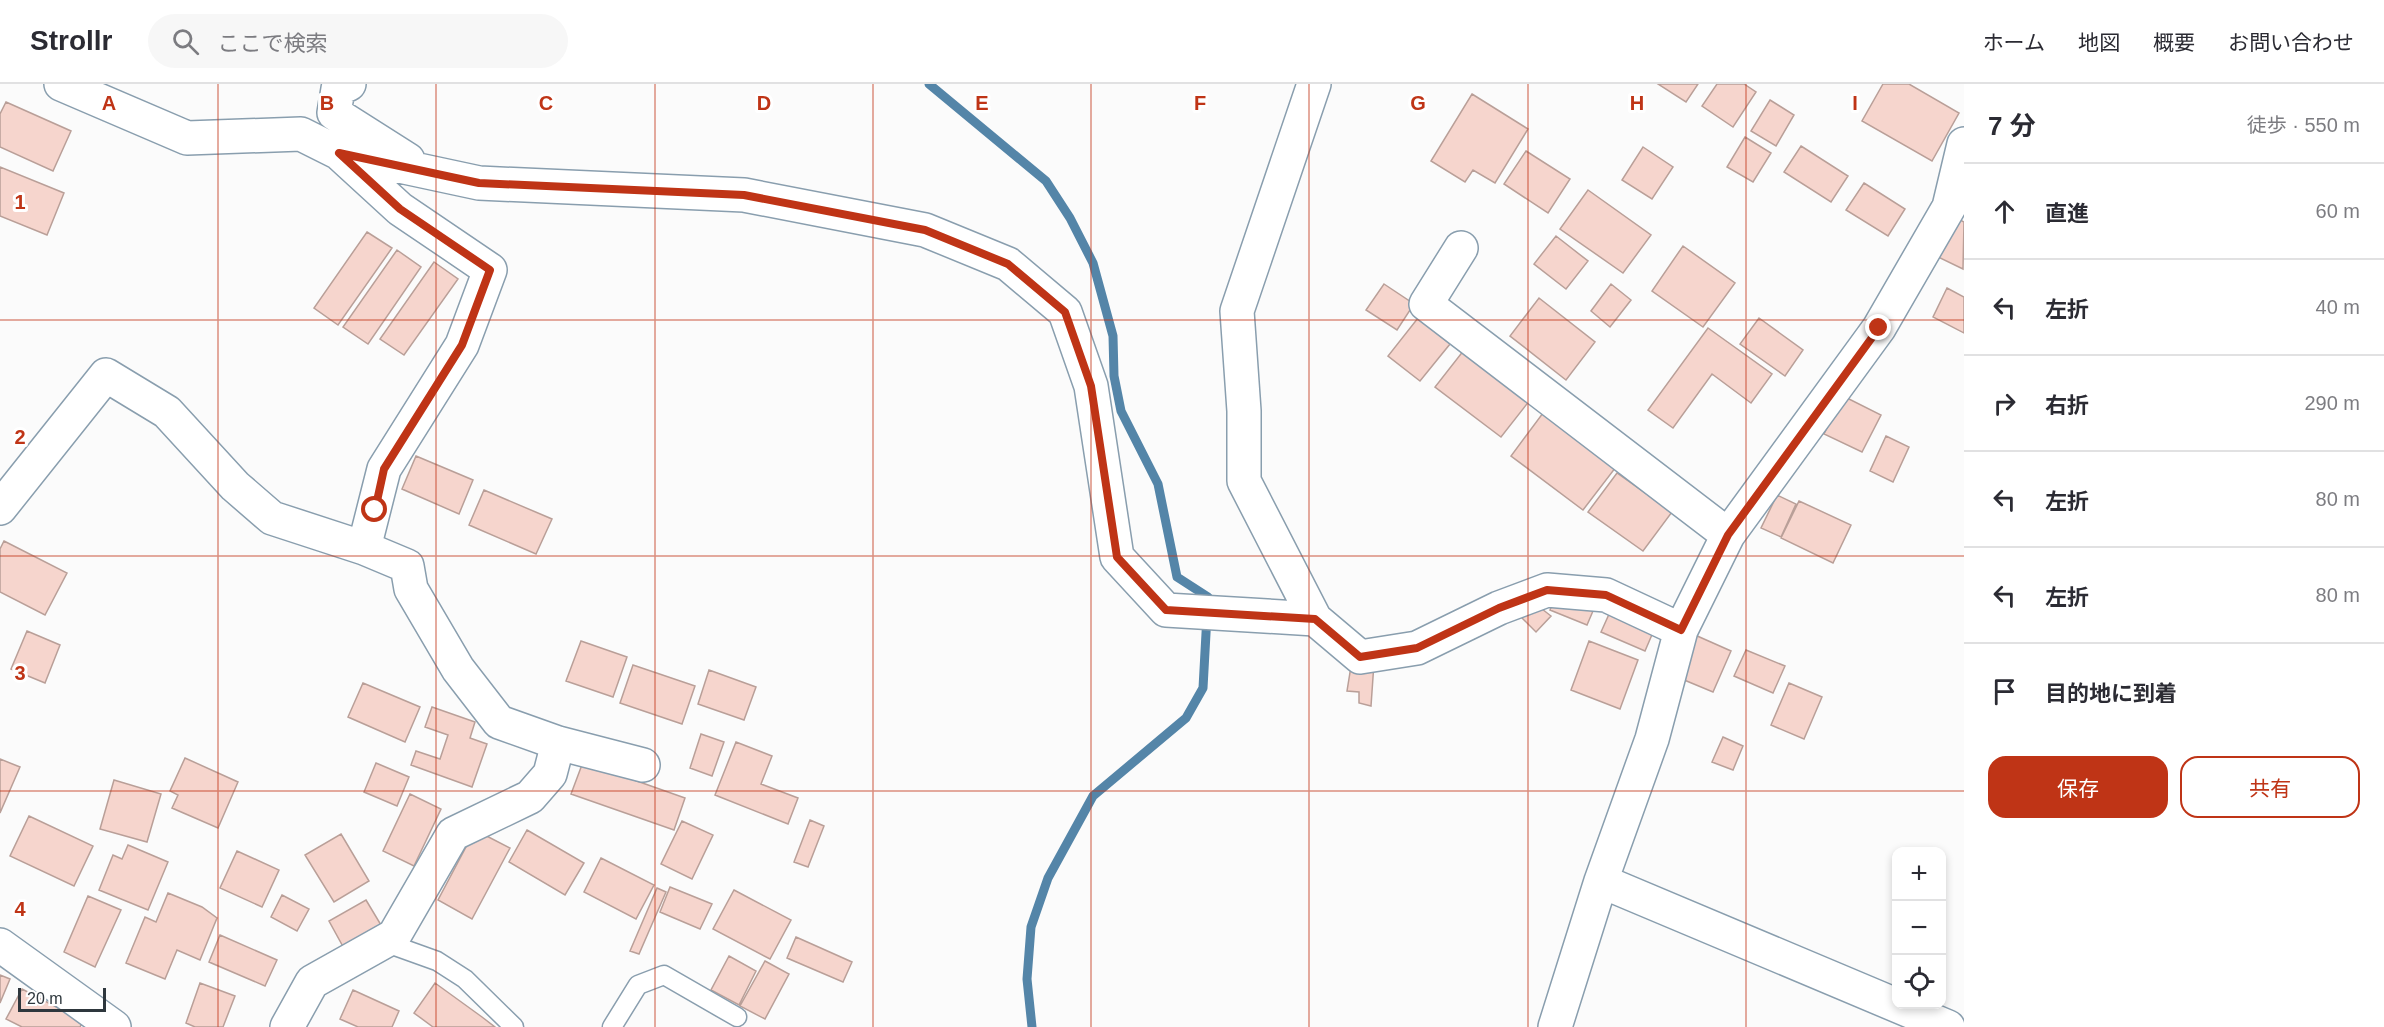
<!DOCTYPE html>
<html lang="ja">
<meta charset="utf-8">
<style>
:root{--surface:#fff;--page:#f7f7f7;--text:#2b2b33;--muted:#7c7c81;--line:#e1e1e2;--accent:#bf3416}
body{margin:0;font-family:Helvetica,"Noto Sans JP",sans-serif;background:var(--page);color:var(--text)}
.controls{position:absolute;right:18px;bottom:18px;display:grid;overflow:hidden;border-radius:12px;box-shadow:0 3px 9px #0003}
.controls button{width:54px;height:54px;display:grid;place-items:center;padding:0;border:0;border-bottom:2px solid var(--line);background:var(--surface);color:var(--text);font:30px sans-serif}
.scale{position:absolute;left:18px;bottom:15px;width:88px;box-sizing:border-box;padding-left:6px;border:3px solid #2e373d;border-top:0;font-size:16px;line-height:21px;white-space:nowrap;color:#2e373d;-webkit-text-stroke:4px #fff;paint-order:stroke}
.stop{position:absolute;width:18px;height:18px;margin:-14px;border:4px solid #bf3416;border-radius:50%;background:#fff}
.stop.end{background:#bf3416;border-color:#fff;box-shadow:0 2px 6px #0008}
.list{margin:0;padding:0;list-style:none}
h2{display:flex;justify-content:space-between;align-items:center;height:78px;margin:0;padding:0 24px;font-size:26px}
h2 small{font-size:20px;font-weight:400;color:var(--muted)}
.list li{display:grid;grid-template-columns:39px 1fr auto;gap:18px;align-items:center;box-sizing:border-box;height:96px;padding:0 24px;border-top:2px solid var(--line)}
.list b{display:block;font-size:22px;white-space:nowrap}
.list em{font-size:20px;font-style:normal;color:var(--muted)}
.actions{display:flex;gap:12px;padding:18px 24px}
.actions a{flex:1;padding:14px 0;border:2px solid var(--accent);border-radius:18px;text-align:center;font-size:21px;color:var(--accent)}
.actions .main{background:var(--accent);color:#fff}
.icon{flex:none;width:33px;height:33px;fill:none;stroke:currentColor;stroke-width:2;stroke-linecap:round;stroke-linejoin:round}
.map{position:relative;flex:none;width:1964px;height:943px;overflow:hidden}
header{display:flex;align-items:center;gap:36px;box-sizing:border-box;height:84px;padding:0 30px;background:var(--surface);border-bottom:2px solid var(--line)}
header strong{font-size:28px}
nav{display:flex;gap:33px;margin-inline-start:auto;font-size:21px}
.search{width:420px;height:54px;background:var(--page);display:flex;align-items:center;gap:15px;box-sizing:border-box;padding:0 21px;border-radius:33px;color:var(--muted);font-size:22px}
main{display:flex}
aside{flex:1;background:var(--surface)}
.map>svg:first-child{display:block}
</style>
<header>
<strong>Strollr</strong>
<div class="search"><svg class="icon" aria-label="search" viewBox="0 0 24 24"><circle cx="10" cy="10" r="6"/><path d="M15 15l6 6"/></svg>ここで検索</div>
<nav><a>ホーム</a><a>地図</a><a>概要</a><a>お問い合わせ</a></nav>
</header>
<main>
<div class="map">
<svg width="1964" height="943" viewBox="0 0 1964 943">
<rect width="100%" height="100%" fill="#fbfbfb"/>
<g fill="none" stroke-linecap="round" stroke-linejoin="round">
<path stroke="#5485a8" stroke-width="9" d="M929,0l117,97 24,37 23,45 20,73 1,40 7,35 37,73 19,93 31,20 -5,91 -17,30 -93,78 -45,82 -17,49 -4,52 5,48"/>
</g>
<path fill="#f6d5cd" stroke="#b99f98" stroke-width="1.5" d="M1658,0h40l-12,18z
M1717,0h27l12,8 -23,35 -31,-21z
M1883,0h26l50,29 -27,48 -70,-40z
M1472,10l56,35 -33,54 -22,-13 -8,12 -34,-21z
M1770,16l24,15 -18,31 -25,-15z
M6,18l65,29 -18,40 -53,-24v-33z
M1745,53l26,16 -18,29 -26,-15z
M1801,62l47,30 -17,26 -47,-30z
M1643,63l30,20 -21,32 -30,-19z
M1526,67l44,28 -22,34 -44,-29z
M0,83l64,26 -17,42 -47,-19z
M1864,99l41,26 -17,27 -42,-26z
M1588,106l63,45 -28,38 -63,-44z
M1957,134l7,4 -1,47 -25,-12z
M367,148l25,16 -54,77 -24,-17z
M1556,152l32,25 -22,28 -32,-25z
M1683,162l52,37 -32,44 -51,-36z
M397,166l24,17 -53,77 -25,-17z
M434,178l24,17 -54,76 -24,-16z
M1384,200l30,20 -17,26 -31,-20z
M1611,200l20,16 -21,27 -19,-16z
M1947,204l17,9v36l-31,-16z
M1539,214l56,44 -29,38 -56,-44z
M1418,234l32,26 -30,37 -32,-25z
M1759,234l44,32 -18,26 -45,-32z
M1708,244l64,46 -21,29 -39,-29 -39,54 -25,-18z
M1464,266l66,50 -29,37 -66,-50z
M1843,312l38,19 -19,37 -38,-18z
M1543,329l73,54 -33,43 -72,-54z
M1886,352l23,11 -16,35 -23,-11z
M416,372l57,24 -14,34 -57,-25z
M1617,389l55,39 -29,39 -55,-39z
M484,406l68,29 -16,35 -67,-29z
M1777,411l19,9 -15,33 -20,-9z
M1799,417l52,24 -18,38 -52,-25z
M4,457l63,32 -22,42 -45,-23v-43z
M1556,512l37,15 -6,14 -37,-15z
M1533,518l18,14 -15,16 -21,-21z
M1610,528l44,18 -9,21 -44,-19z
M27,547l33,14 -15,38 -34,-14z
M1695,551l36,16 -18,41 -36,-15z
M581,557l46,16 -14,40 -47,-16z
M1589,557l49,19 -18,49 -49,-19z
M1746,566l39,16 -12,27 -39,-17z
M1352,576l22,3 -3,43 -12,-3v-11l-12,-1z
M633,581l62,21 -13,38 -62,-21z
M709,586l47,17 -12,33 -46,-16z
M363,599l57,24 -15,35 -57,-25z
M1789,599l33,14 -18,42 -33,-14z
M432,623l43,15 -5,16 17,6 -15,43 -61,-22 5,-14 24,8 8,-24 -23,-8z
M701,650l23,8 -12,34 -22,-8z
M1723,653l20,9 -10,24 -21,-8z
M736,658l36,14 -11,28 37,14 -10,26 -73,-29z
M185,674l53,24 -20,46 -46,-20 6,-13 -8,-4z
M0,675l20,8 -20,46z
M583,678l102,36 -11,32 -103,-36z
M376,679l33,14 -12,29 -33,-14z
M114,696l47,14 -14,48 -47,-13z
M410,710l31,15 -27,57 -31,-15z
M29,732l64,30 -19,40 -64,-30z
M810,736l14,6 -16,41 -14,-5z
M682,737l31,14 -21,44 -31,-15z
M475,746l35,18 -38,71 -34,-19z
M527,746l57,33 -19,32 -56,-33z
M341,750l28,47 -35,21 -29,-47z
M128,761l40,17 -20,48 -49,-20 14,-35 9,4z
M237,767l42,19 -17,37 -42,-19z
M601,774l53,27 -18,34 -52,-27z
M670,803l42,17 -12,25 -40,-17z
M657,804l9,4 -27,62 -9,-3z
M734,806l57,30 -21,39 -57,-30z
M168,809l34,14 15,11 -17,42 -23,-10 -12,29 -39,-16 19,-46 11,5z
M282,811l27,14 -12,22 -26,-14z
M88,812l33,14 -26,57 -31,-15z
M366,816l18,30 -38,22 -17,-31z
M220,851l57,25 -12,26 -56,-24z
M796,853l56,25 -9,20 -56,-24z
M729,872l27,15 -17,34 -28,-15z
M765,877l24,13 -24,45 -25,-13z
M0,891l10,4 -10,24z
M200,899l35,13 -12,31h-28l-9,-4z
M435,899l47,34 13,10h-62l-19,-14z
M22,905l61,32 -3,6h-58l-16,-8z
M353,906l46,21 -7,16h-34l-18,-8z"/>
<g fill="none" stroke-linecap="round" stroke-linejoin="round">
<defs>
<path id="service" d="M384,858l53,19 28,18 49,48
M612,943l26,-42 26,-10 73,42"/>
<path id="minor" d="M61,0l126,54 114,-4 38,19 140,30 265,12 181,35 83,34 57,48 26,74 26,171 49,53 149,9
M349,0l-11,5 -4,24 74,47
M1314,0l-77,227 7,100v70l71,138 45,38 57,-9 82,-40 48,-18 59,5 75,35
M340,70l60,55 90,61 -28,75 -78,124 -20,79
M1461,164l-35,56 302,231
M0,424l106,-133 61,37 68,74 37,32 92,30 43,18 4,23 47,80 41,53 59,21 85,22
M1601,797l347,146
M0,861l114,82
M287,943l25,-45 82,-46 59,-102 77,-37 20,-23 8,-31
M1555,943l46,-146 51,-142 29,-109 47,-95 151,-207 70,-121 15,-63"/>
</defs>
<use href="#service" stroke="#899eae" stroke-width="21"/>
<use href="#minor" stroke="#899eae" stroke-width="36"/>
<use href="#service" stroke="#fff" stroke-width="18"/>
<use href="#minor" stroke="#fff" stroke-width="33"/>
</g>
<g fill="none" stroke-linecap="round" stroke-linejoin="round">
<path stroke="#bf3416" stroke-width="8" d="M375,426l9,-41 78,-124 28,-75 -90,-61 -61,-56 140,30 265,12 181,35 83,34 57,48 26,74 26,171 49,53 149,9 45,38 57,-9 82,-40 48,-18 59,5 75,35 47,-95 151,-207"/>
</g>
<path fill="none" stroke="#bf3416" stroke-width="1.5" stroke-opacity="0.55" d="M218,0v943M436,0v943M655,0v943M873,0v943M1091,0v943M1309,0v943M1528,0v943M1746,0v943M0,236h1964M0,472h1964M0,707h1964"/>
<g font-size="20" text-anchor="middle" font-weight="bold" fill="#bf3416" stroke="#fff" stroke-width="6" stroke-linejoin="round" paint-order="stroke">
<text x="109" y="26">A</text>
<text x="327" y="26">B</text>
<text x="546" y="26">C</text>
<text x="764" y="26">D</text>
<text x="982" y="26">E</text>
<text x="1200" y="26">F</text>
<text x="1418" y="26">G</text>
<text x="1637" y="26">H</text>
<text x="1855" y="26">I</text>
<text x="20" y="125">1</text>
<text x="20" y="360">2</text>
<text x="20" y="596">3</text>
<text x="20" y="832">4</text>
</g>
</svg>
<div class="controls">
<button>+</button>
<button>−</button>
<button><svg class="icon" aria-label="locate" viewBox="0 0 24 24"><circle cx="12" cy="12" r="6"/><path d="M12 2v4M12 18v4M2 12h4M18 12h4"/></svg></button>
</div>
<div class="scale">20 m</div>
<div class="stop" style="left:375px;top:426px"></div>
<div class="stop end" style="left:1879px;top:244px"></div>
</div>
<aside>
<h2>7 分<small>徒歩 · 550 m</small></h2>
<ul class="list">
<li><svg class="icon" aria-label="ahead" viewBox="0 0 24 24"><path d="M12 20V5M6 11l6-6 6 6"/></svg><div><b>直進</b></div><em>60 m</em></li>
<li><svg class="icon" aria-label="left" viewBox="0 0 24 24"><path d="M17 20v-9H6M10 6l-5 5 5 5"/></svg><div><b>左折</b></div><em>40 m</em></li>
<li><svg class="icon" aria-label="right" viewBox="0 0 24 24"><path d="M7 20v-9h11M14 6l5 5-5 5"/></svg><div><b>右折</b></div><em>290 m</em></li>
<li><svg class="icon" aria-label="left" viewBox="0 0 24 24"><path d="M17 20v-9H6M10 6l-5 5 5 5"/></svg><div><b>左折</b></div><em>80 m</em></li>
<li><svg class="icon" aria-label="left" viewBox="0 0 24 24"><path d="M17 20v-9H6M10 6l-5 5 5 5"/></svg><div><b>左折</b></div><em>80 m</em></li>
<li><svg class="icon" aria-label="arrive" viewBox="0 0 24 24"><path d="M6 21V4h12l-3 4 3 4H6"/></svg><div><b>目的地に到着</b></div></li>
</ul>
<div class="actions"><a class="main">保存</a><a>共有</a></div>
</aside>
</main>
